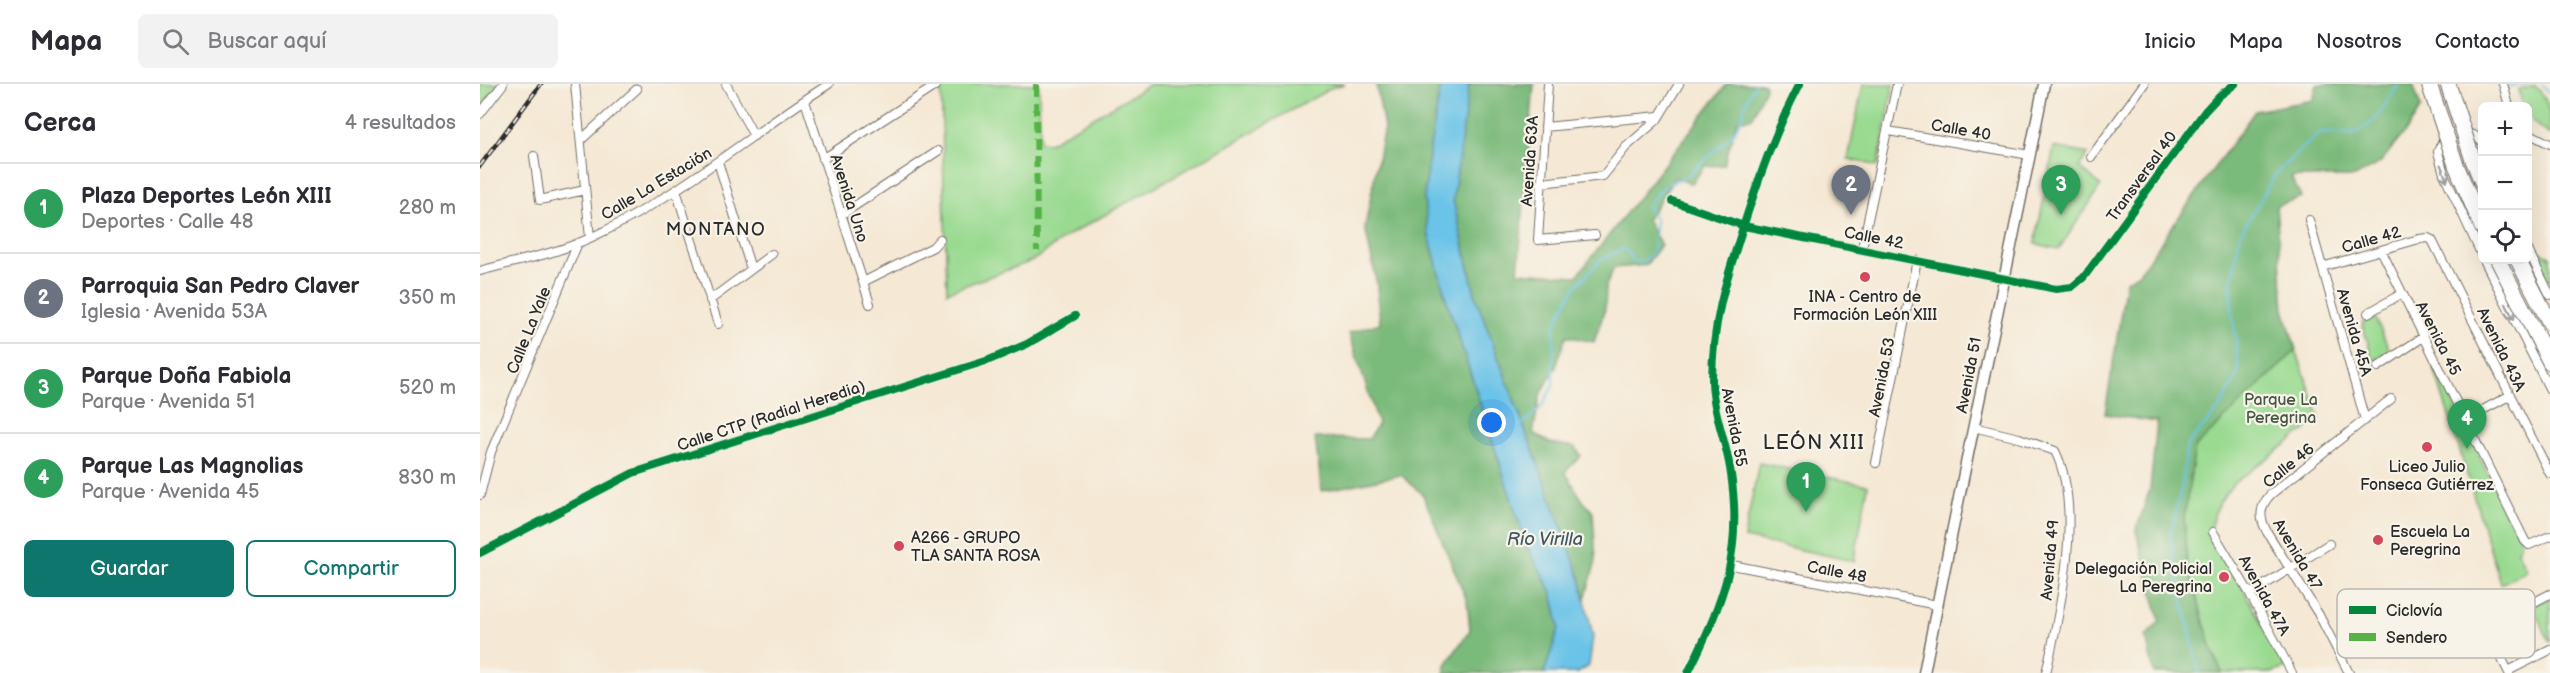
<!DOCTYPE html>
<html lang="es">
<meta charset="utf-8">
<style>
:root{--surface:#fff;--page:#f2f2f3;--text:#2b2b33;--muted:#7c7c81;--line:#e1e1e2;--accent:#0f766e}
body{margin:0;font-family:"Balsamiq Sans",sans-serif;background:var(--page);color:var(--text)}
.controls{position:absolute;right:18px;top:18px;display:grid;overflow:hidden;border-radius:9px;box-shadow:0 6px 24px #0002}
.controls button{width:54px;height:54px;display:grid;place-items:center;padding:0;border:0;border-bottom:2px solid var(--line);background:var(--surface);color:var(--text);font:30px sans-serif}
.you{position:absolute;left:1012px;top:339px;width:21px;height:21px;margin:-15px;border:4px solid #fff;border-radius:50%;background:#1a73e8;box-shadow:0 0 0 9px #1a73e833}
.badge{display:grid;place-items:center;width:39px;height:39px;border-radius:50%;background:var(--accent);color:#fff;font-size:20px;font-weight:700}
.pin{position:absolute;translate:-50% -50px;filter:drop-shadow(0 2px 3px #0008)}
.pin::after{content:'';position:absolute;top:32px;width:21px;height:18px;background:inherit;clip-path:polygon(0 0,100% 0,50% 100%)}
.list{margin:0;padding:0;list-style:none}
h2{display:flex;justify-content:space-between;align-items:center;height:78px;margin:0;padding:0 24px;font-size:26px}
h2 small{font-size:20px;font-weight:400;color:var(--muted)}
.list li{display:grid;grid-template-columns:39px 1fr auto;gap:18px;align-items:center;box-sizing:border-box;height:90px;padding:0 24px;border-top:2px solid var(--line)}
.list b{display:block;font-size:22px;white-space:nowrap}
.list p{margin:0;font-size:20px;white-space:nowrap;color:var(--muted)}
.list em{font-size:20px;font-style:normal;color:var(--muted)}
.actions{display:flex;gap:12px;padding:18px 24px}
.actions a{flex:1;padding:14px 0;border:2px solid var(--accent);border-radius:9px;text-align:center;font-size:21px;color:var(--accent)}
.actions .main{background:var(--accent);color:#fff}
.icon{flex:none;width:33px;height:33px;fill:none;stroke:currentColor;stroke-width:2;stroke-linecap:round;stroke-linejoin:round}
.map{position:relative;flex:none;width:2070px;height:589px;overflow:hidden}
header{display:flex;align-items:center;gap:36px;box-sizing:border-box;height:84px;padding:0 30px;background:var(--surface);border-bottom:2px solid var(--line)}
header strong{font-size:28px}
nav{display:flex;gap:33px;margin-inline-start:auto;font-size:21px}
.search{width:420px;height:54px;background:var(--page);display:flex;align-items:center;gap:15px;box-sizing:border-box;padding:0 21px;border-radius:9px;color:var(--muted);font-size:22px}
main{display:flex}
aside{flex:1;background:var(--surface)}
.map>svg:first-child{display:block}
</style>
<header>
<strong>Mapa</strong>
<div class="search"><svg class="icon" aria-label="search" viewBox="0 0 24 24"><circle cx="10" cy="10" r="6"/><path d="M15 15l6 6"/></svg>Buscar aquí</div>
<nav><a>Inicio</a><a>Mapa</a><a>Nosotros</a><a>Contacto</a></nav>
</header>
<main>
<aside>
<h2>Cerca<small>4 resultados</small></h2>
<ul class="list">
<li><span class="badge" style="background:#2e9e5b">1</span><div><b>Plaza Deportes León XIII</b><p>Deportes · Calle 48</p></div><em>280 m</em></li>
<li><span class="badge" style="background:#6b7280">2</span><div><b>Parroquia San Pedro Claver</b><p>Iglesia · Avenida 53A</p></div><em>350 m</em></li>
<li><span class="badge" style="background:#2e9e5b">3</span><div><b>Parque Doña Fabiola</b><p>Parque · Avenida 51</p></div><em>520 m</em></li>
<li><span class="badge" style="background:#2e9e5b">4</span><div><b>Parque Las Magnolias</b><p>Parque · Avenida 45</p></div><em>830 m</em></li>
</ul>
<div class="actions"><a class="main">Guardar</a><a>Compartir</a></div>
</aside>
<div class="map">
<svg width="2070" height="589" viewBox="0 0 2070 589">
<rect width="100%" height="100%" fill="#f7f3e8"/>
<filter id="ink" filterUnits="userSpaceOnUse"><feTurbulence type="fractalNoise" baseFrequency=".0167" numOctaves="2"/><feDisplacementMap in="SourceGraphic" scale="12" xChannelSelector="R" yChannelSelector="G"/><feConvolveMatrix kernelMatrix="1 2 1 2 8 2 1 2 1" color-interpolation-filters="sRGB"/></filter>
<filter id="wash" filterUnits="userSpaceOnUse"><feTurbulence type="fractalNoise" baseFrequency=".008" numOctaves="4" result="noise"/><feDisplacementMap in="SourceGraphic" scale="24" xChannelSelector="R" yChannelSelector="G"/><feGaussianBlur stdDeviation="1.35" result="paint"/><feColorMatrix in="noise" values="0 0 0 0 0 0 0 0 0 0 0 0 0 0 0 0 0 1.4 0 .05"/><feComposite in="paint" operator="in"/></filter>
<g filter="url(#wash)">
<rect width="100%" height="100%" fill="#f5e8d4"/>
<path fill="#99da90" stroke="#62825e" stroke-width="1.5" d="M0,0h19l-19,24z
M461,0h98l1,58 9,1 102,-59h194l-12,3 -264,148 -37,26 -85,31z
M1383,0h31l-16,82 -30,-7z
M2055,2c15,13 15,29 15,49 -12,-8 -22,-13 -22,-29h-6l-3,-16z
M1574,63l34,7 -9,13 22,19 -42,63 -24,-5z
M2053,165l17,7v27z
M1895,233l15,34 -17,10 -11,-38z
M1816,266l24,69 -87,65 -15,20 -10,30 35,55 43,79 -15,5h-49l-10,-23 -25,-86 -3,-46 11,-71z
M1950,271l91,187 -4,9 10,20 -26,13z
M1279,379l109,22 -14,76 -110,-23z
M2070,513v45l-18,-36z"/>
<path fill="#7aba7a" stroke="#527252" stroke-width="1.5" d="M896,0h65l-11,64 -6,51 4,33 18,66 81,249 24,43 5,20 3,18 -15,45h-100l3,-10 23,-33 -3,-29 -44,-106 -22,-20 -79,16 -7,-53 54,1 9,-16 -29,-90 31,-10 -3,-38 -12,-58 19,-100z
M989,0h65l-16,188 59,4 150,-192h37l1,4 -13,30 -15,3 -13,44 -19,1 -14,18 -16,-7 -28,43 14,25 -15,20 -32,3 -8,18 -1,23 -11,33 -28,-6 -10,31 -16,29 -7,37 17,10 25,4 6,9 -16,16 18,29 10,11 3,49 -11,38 -5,-22 -104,-279 -23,-98z
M1837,0h96l8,24 -14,22 -27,33 -25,14h-64l10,20 -25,9 8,103 12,41 -101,97 -11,71 3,46 25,86 10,23h-68l-8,-36 14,-16 -24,-90 14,-42 7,-67 -52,-8 21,-133 13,-8 116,-162 58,-11z"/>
<path fill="#6bc3e8" stroke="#4b778a" stroke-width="1.5" d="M961,0h28l-16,116 23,98 104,279 13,59 -4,30 -11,7h-34l15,-45 -3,-18 -5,-20 -24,-43 -81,-249 -18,-66 -4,-33 6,-51z"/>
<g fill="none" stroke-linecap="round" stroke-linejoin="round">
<path stroke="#6bc3e8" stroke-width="2" d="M2014,0l12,3 22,-3
M2062,0l8,10
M1043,339l18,-15 12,-22 1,-59 11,-23 9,-15 26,-29 23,-11 6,4 2,8 11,2 11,-10 3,-33 -9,-13 10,-14 11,-9 18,-7 46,-42 10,-17 4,-17 9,-17
M1719,589l-25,-113 -3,-27 11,-48 5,-40 32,-36 20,-37 -9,-82 10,-56 37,-62 42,-39 36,1 20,-14 24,-36"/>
</g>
</g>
<g filter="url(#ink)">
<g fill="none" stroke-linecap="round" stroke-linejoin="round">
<defs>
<path id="street" d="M95,0l15,154
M246,0l28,52
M1068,0l-10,156 57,-5
M2023,0l6,22
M325,17l65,203
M0,30l23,-30
M1065,43l114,-11
M1408,47l142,24
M2048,49l22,11
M102,55l55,-50
M2002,58l-8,-7c-15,-4 -32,0 -36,17l6,22 38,82
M54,72l6,44 45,-10
M1611,73l53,-73
M343,75l112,-73
M238,78l33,107
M1061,99l62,-7 23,-29 31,-27 22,-36
M196,106l42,134
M1192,117l72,25 312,63 16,-2 12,-10 121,-166 14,-15 16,-12
M361,131l97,-64
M1829,136l56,200
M1382,164l35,-164
M1901,166l144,291 4,4 21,-9
M2048,166l22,45
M2004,176l66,130
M1842,183l97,-28 9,-1 4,2 118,234
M0,187c36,-10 76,-17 110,-33 86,-39 159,-103 239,-154
M383,198l70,-35 7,-8
M230,216l62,-46
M1888,229l33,-19
M1898,283l45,-30
M1984,336l45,-24
M1493,343l46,11 36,13c29,58 5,160 -9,222
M1396,379l41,-203
M0,411l11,-43 87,-209
M1733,448l37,62 42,79
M0,469l153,-80 356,-113 38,-16 48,-28
M1252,481l205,40
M1770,510l79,-50
M1994,519l35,70
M2006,543l64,-33
M2028,587l42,-21
M1208,589c36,-73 56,-122 42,-205 -5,-30 -18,-59 -18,-89 1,-62 14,-98 32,-155 16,-49 32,-95 56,-140
M1869,589l-30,-58 -52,-83c-8,-15 -8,-25 4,-38l120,-95"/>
<path id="secondary" d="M1444,589c38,-197 81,-392 120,-589"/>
<path id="highway" d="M1993,76l9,22
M1976,81l26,62
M2018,176l52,102
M2038,176l32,63"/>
</defs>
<use href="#street" stroke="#726d66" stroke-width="10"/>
<use href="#secondary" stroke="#726d66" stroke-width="13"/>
<use href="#highway" stroke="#726d66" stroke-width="17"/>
<use href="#street" stroke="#fff" stroke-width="8"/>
<use href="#secondary" stroke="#fff" stroke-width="10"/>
<use href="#highway" stroke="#fff" stroke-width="15"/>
<defs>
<path id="rail" d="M0,82l61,-82"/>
</defs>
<use href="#rail" stroke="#2b2b2b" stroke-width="4.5"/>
<use href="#rail" stroke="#f7f3e8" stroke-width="2" stroke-dasharray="7" stroke-linecap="butt"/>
<defs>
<path id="highway-bridge" d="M1949,0l27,81
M1968,0l25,76"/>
</defs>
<use href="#highway-bridge" stroke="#726d66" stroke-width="17" stroke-linecap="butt"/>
<use href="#highway-bridge" stroke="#fff" stroke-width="15"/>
<path stroke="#56b246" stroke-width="6" stroke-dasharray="12 6" stroke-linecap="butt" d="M556,0l1,167"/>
<defs>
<path id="cycleway" d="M1192,117l72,25 312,63 16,-2 12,-10 121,-166 14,-15 16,-12
M0,469l153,-80 356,-113 38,-16 48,-28
M1208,589c36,-73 56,-122 42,-205 -5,-30 -18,-59 -18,-89 1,-62 14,-98 32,-155 16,-49 32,-95 56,-140"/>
</defs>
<use href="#cycleway" stroke="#f7f3e8" stroke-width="11"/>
<use href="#cycleway" stroke="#00873e" stroke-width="8"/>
</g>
<defs><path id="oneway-shaft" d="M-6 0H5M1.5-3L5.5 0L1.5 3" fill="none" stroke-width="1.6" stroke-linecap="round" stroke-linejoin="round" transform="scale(1.5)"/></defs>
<g stroke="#a0a0a0">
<use href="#oneway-shaft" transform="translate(1964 89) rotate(68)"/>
<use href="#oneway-shaft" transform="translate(2030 228) rotate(64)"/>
</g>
</g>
<g fill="#d1495b" stroke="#f7f3e8" stroke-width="2">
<circle cx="1385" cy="193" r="6"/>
<circle cx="1947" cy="363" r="6"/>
<circle cx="1898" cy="456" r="6"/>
<circle cx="419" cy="462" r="6"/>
<circle cx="1744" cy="493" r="6"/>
</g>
<g text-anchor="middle" stroke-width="4.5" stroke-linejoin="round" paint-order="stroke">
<g font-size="16" fill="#2b2b2b" stroke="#f7f3e8">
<text transform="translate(1481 45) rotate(10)" y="6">Calle 40</text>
<text transform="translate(1049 77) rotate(-86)" y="6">Avenida 63A</text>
<text transform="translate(1661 92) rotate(-54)" y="6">Transversal 40</text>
<text transform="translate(176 99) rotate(-31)" y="6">Calle La Estación</text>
<text transform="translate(370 114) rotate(72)" y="6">Avenida Uno</text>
<text transform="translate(1394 153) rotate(11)" y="6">Calle 42</text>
<text transform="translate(1891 155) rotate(-16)" y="6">Calle 42</text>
<text transform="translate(48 246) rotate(-68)" y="6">Calle La Yale</text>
<text transform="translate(1875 248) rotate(74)" y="6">Avenida 45A</text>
<text transform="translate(1959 254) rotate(63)" y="6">Avenida 45</text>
<text transform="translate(2022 265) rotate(64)" y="6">Avenida 43A</text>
<text transform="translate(1488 291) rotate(-79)" y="6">Avenida 51</text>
<text transform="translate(1401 293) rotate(-79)" y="6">Avenida 53</text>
<text transform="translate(291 331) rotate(-18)" y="6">Calle CTP (Radial Heredia)</text>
<text transform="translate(1255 343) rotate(79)" y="6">Avenida 55</text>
<text transform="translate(1808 381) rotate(-39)" y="6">Calle 46</text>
<text transform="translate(1818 470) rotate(59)" y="6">Avenida 47</text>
<text transform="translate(1569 476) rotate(-85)" y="6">Avenida 49</text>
<text transform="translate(1357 487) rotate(11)" y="6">Calle 48</text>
<text transform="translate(1785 511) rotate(61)" y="6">Avenida 47A</text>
</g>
<g font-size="16" fill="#2b2b2b" stroke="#f7f3e8">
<text x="1385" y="218">INA - Centro de<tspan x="1385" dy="18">Formación León XIII</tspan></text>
<text x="1947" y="388">Liceo Julio<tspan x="1947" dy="18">Fonseca Gutiérrez</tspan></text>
<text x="1910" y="453" text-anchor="start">Escuela La<tspan x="1910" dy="18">Peregrina</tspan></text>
<text x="431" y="459" text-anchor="start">A266 - GRUPO<tspan x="431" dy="18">TLA SANTA ROSA</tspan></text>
<text x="1732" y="490" text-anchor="end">Delegación Policial<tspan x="1732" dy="18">La Peregrina</tspan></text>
</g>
<g font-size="16" fill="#465744" stroke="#f7f3e8">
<text x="1801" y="321">Parque La<tspan x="1801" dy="18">Peregrina</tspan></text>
</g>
<g font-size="18" letter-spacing="1.5" fill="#2b2b2b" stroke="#f7f3e8">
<text x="236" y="151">MONTANO</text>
</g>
<g font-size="18" font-style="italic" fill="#3e5964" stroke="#f7f3e8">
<text x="1065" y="461">Río Virilla</text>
</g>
<g font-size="20" letter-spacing="1.5" fill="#2b2b2b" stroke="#f7f3e8">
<text x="1334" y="365">LEÓN XIII</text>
</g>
</g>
<rect x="1857" y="505" width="198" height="69" rx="9" fill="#f7f3e8" stroke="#bab7af" stroke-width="1.5"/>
<rect x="1869" y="522" width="27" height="8" fill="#00873e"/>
<rect x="1869" y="549" width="27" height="8" fill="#56b246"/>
<g font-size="16" fill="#2b2b2b">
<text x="1906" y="532">Ciclovía</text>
<text x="1906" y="559">Sendero</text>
</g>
</svg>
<div class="controls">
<button>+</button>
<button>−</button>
<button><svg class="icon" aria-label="locate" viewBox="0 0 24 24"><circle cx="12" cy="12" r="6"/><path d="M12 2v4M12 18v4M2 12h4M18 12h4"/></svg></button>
</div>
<div class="you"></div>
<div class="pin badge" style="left:1326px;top:428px;background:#2e9e5b">1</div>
<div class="pin badge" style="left:1371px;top:131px;background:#6b7280">2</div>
<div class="pin badge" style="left:1581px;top:131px;background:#2e9e5b">3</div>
<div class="pin badge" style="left:1987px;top:365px;background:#2e9e5b">4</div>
</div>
</main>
